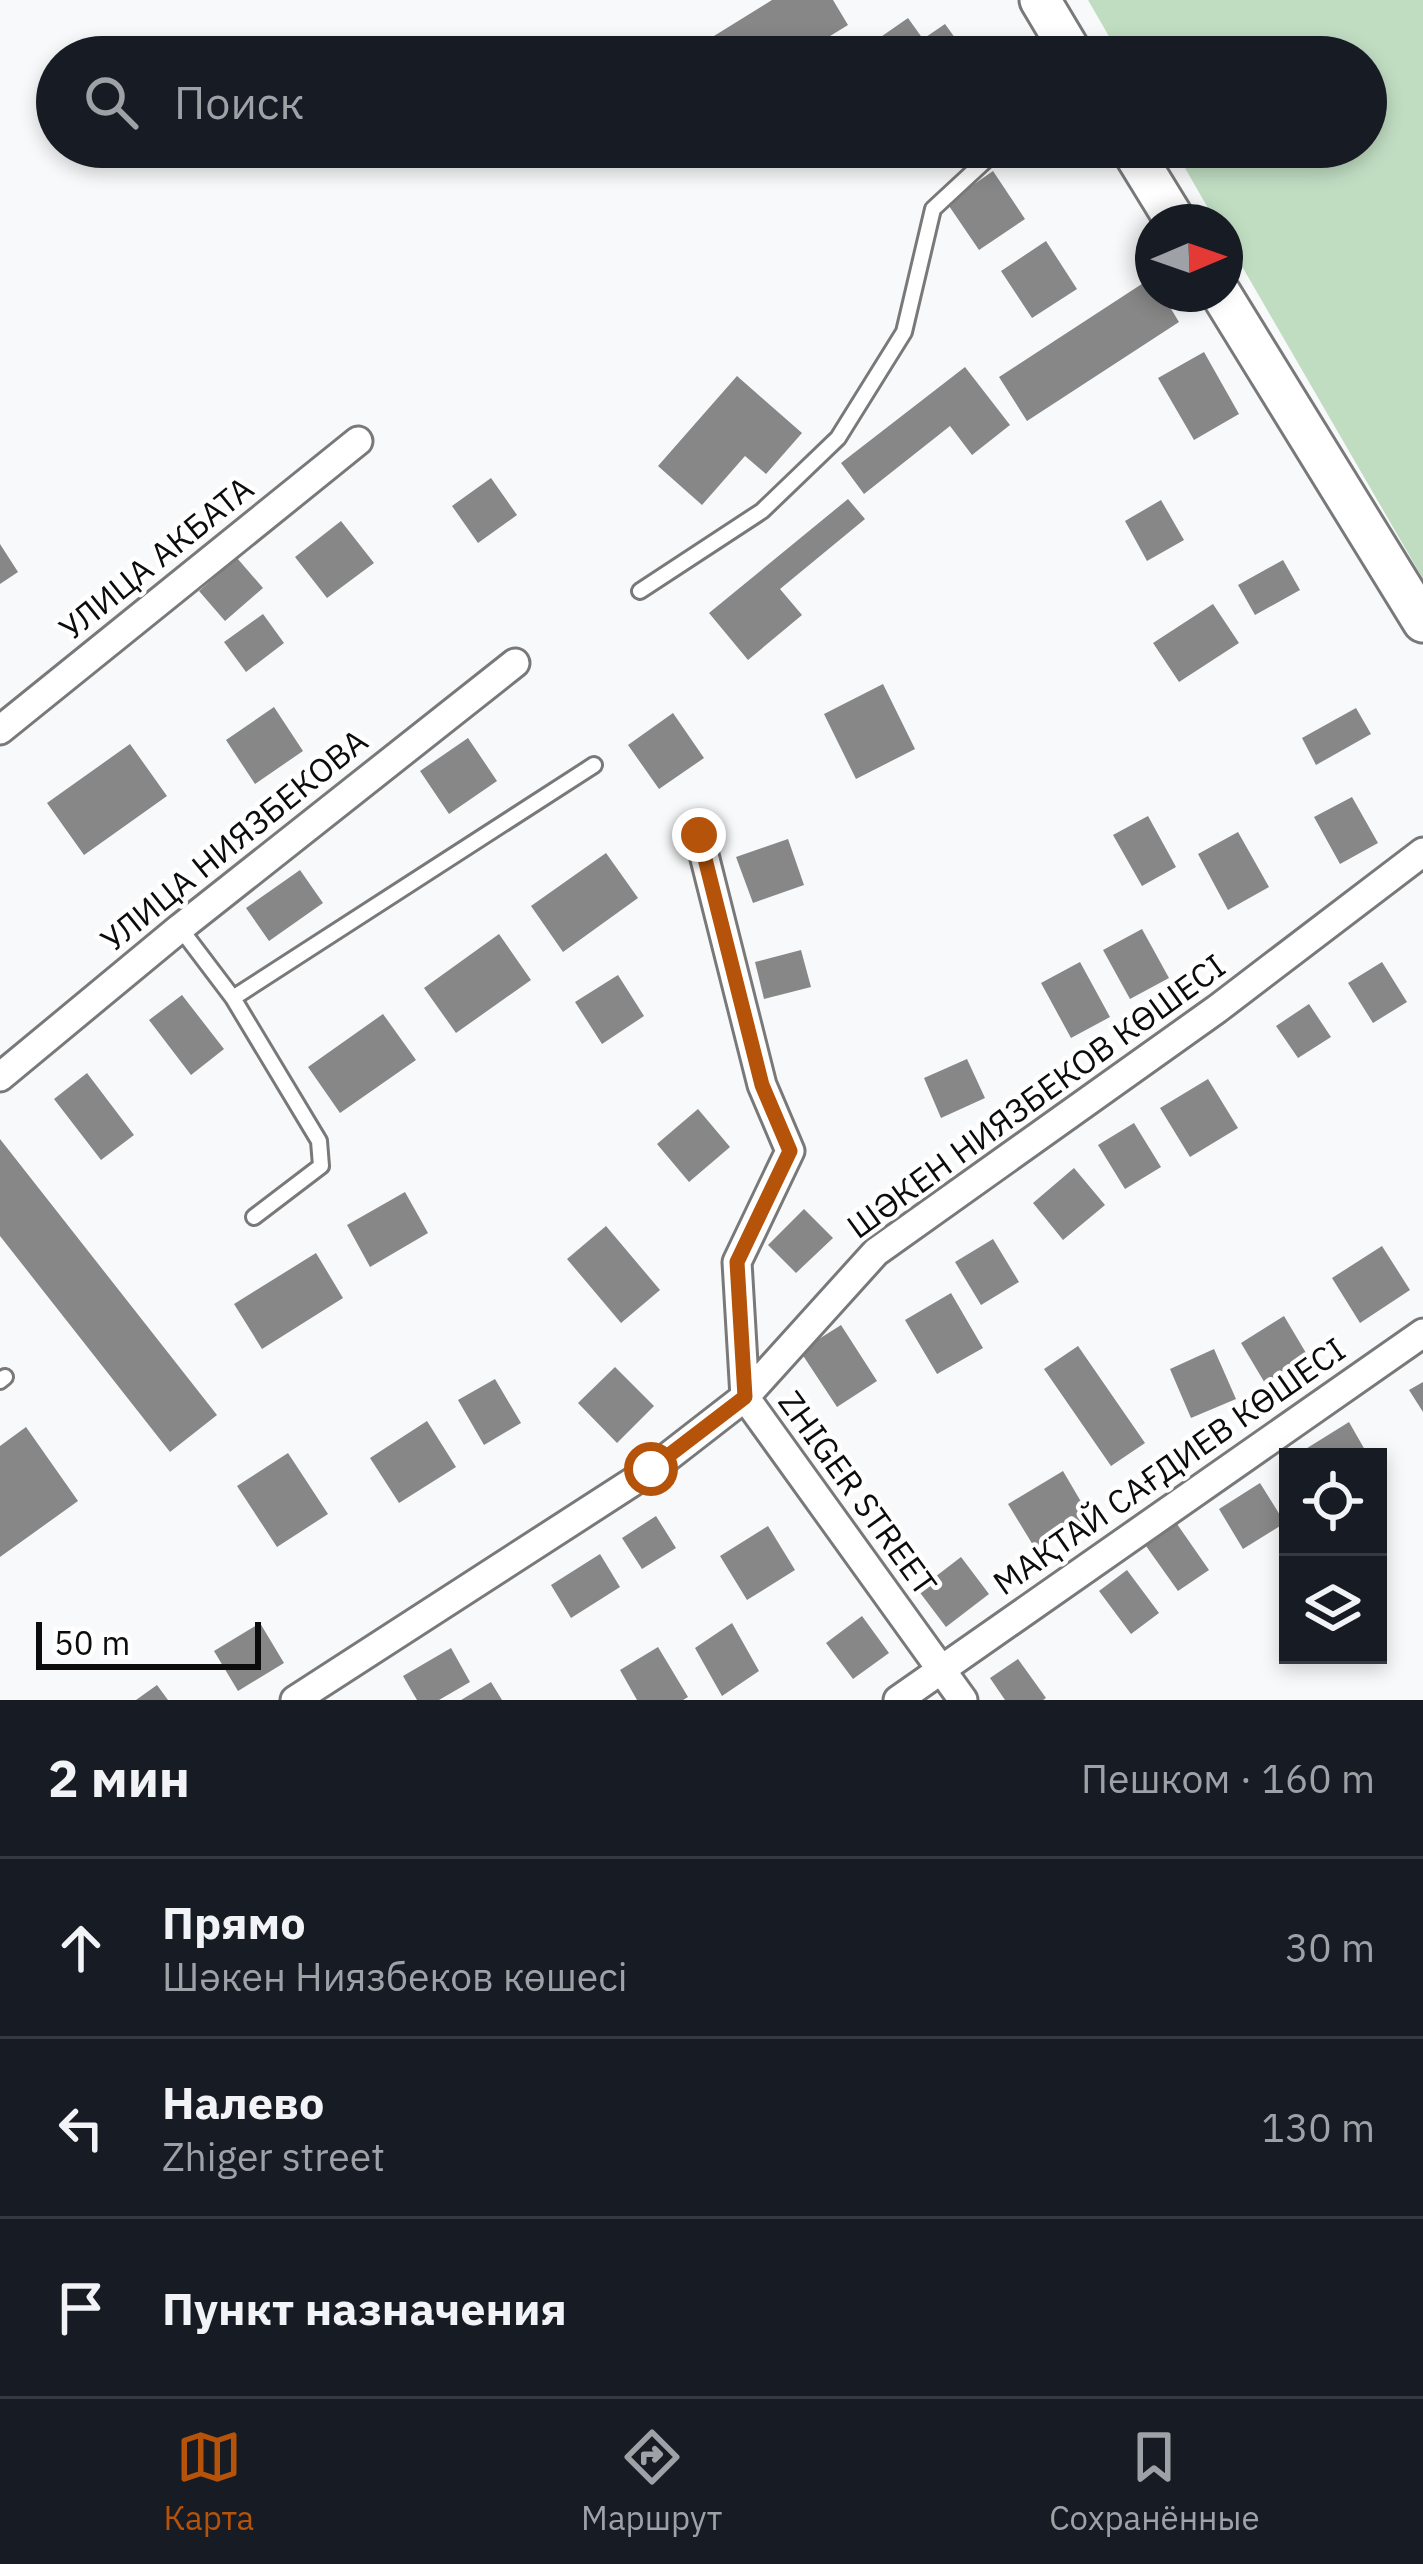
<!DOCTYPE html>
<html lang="ru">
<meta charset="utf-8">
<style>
:root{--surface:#171b24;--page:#20242c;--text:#f1f3f6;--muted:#9ea1a6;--line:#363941;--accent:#b45309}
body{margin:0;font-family:"IBM Plex Sans",sans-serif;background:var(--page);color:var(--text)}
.controls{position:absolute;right:36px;bottom:36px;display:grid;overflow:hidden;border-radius:0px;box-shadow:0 6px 18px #0003}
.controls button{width:108px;height:108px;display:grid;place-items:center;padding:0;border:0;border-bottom:3px solid var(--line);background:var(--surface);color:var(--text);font:60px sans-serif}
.compass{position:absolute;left:1135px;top:204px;width:108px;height:108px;border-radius:50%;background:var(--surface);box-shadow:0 6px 18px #0003;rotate:88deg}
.scale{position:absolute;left:36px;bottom:30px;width:225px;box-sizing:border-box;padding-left:12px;border:6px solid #0c0c0d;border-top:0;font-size:33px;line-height:42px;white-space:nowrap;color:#0c0c0d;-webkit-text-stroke:9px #fff;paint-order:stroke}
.stop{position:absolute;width:36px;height:36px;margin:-27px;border:9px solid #b45309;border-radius:50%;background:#fff}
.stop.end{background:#b45309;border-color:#fff;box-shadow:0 3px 12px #0008}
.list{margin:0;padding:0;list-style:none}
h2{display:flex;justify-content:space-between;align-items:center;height:156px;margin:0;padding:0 48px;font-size:51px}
h2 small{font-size:39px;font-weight:400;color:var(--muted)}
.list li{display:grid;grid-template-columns:78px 1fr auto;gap:36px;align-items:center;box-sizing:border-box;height:180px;padding:0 48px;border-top:3px solid var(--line)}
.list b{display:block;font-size:45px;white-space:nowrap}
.list p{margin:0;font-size:39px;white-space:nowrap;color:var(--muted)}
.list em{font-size:39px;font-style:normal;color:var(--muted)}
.icon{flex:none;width:66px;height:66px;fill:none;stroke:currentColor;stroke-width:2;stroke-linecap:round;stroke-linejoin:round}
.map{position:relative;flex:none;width:1423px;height:1700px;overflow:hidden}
.search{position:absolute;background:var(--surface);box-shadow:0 6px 18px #0003;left:36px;right:36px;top:36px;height:132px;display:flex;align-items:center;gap:30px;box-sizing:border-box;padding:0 42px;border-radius:66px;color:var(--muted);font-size:45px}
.sheet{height:696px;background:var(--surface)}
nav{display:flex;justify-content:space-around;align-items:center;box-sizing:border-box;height:168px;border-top:3px solid var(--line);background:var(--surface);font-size:33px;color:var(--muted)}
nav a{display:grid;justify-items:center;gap:6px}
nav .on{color:var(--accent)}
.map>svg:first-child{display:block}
</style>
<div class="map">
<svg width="1423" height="1700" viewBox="0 0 1423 1700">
<rect width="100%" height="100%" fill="#f8f9fa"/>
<path fill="#c0ddc2" d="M1088,0h335v579l-198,-342v-15h-9l-43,-75h193v-90h-245z"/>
<path fill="#878788" d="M772,0h61l15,25 -52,32h-116z
M908,18l15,21 22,-15 18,25 -12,8h-99z
M795,147h26l-17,12z
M993,171l32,48 -46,31 -32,-47z
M1046,241l31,48 -45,29 -31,-47z
M1151,278l2,16h9l17,28 -152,99 -28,-44z
M1204,352l35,62 -45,26 -36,-62z
M965,367l45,58 -38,30 -22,-29 -86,68 -23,-31z
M737,376l65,57 -36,41 -21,-18 -43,49 -44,-39z
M491,478l26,37 -39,28 -26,-37z
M848,499l17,20 -85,70 22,26 -54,45 -39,-47z
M1161,500l23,40 -37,21 -22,-40z
M341,521l33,42 -47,35 -32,-41z
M0,544l18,28 -18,12z
M237,558l26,30 -38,33 -26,-30z
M1283,560l17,30 -45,25 -17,-30z
M1213,604l26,39 -60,39 -26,-39z
M263,614l21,29 -38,29 -22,-30z
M883,684l32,65 -59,30 -32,-65z
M274,707l29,44 -48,33 -29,-44z
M1356,708l15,26 -55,31 -14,-27z
M673,713l31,45 -45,31 -31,-44z
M468,738l29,43 -48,33 -29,-43z
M130,744l37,52 -83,59 -37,-52z
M1352,797l26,46 -38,21 -26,-47z
M1148,816l28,51 -34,19 -29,-51z
M1238,832l31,55 -41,23 -30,-56z
M788,839l16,46 -51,18 -17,-46z
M606,853l32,45 -75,54 -32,-46z
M300,870l23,33 -54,38 -23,-33z
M1142,929l27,49 -39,21 -27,-49z
M499,934l32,46 -75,53 -32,-45z
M801,950l10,37 -47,12 -9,-37z
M1080,962l30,55 -39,21 -30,-55z
M1382,962l25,40 -34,21 -25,-40z
M618,975l26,41 -42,28 -27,-42z
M182,995l42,54 -33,26 -42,-55z
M1309,1004l22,33 -33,21 -22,-32z
M383,1014l33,46 -76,53 -32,-46z
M967,1059l18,39 -44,20 -17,-40z
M87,1073l47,62 -33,25 -47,-61z
M1208,1079l30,49 -48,29 -30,-49z
M698,1109l32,38 -41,35 -32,-38z
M1134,1123l27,44 -36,22 -27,-44z
M0,1139l217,276 -47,37 -170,-216z
M1074,1168l31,37 -42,35 -30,-37z
M405,1192l23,41 -58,34 -23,-42z
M804,1209l29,29 -37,35 -28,-28z
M606,1226l54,64 -39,33 -54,-64z
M993,1239l26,43 -38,23 -26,-43z
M1382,1246l28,44 -50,33 -28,-45z
M316,1253l27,45 -81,51 -28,-45z
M951,1293l32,55 -46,26 -32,-54z
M1284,1316l28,47 -43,27 -28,-47z
M841,1325l36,56 -40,26 -37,-56z
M1078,1346l67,97 -34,23 -67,-97z
M1214,1349l22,50 -45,19 -21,-49z
M615,1367l39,39 -37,37 -39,-40z
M495,1379l26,44 -37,22 -26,-45z
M1423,1382v30l-14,-22z
M427,1421l29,46 -57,36 -29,-45z
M1349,1422l20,35h-61l-4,-7z
M26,1427l52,74 -78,56v-111z
M288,1453l40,61 -51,33 -40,-61z
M1063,1471l27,46 -54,33 -28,-46z
M1260,1483l25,40 -42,26 -24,-40z
M656,1516l20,32 -34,21 -20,-31z
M1177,1524l32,46 -31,21 -32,-45z
M768,1526l27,44 -48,30 -27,-44z
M600,1554l20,33 -49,31 -20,-33z
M961,1557l28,37 -43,33 -28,-37z
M1127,1570l32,43 -28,21 -32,-43z
M862,1616l27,37 -36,26 -27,-36z
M260,1623l24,40 -46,28 -24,-40z
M732,1623l27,48 -37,25 -27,-48z
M658,1647l30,50 -5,3h-46l-17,-30z
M451,1648l19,34 -31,18h-22l-14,-24z
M1018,1659l28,39 -3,2h-38l-15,-22z
M491,1682l11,18h-41z
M157,1685l11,15h-32z"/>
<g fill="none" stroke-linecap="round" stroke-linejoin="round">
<defs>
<path id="service" d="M640,591l122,-80 76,-73 66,-106 29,-123 67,-62
M180,928l53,70 86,143 2,25 -67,51
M233,998l361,-233
M0,1381l5,-4"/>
<path id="minor" d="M0,730l358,-289
M699,835l63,250 28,66 -53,111 8,135 218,303
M0,1077l180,-149 335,-265
M295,1700l356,-230 94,-73 131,-145 341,-243 206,-157
M898,1700l525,-367"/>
<path id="secondary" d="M1040,0l34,57
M1130,147l46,75
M1221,294l202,328"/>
</defs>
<use href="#service" stroke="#79797a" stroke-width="20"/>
<use href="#minor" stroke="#79797a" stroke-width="33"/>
<use href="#secondary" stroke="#79797a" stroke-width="45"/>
<use href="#service" stroke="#fff" stroke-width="14"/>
<use href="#minor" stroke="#fff" stroke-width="27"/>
<use href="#secondary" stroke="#fff" stroke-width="39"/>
</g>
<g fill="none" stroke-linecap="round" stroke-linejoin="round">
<path stroke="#b45309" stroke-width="15" d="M651,1469l94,-72 -8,-135 53,-111 -28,-66 -63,-250"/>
</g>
<g text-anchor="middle" stroke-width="9" stroke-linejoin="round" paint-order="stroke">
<g font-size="33" fill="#0c0c0d" stroke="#fff">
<text transform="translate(156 558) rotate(-39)" y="12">УЛИЦА АКБАТА</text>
<text transform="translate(234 840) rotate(-39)" y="12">УЛИЦА НИЯЗБЕКОВА</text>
<text transform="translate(1036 1096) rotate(-36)" y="12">ШӘКЕН НИЯЗБЕКОВ КӨШЕСІ</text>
<text transform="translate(1169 1466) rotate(-35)" y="12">МАҚТАЙ САҒДИЕВ КӨШЕСІ</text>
<text transform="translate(858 1493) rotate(54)" y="12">ZHIGER STREET</text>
</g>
</g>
</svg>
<div class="controls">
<button><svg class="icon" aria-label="locate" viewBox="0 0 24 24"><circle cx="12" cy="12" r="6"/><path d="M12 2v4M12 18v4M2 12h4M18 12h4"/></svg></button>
<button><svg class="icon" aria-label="layers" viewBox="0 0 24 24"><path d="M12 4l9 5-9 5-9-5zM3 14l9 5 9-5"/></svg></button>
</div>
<svg class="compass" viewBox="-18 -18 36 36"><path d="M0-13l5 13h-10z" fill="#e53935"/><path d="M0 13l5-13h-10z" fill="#9ea1a6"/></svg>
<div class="scale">50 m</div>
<div class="stop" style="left:651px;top:1469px"></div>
<div class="stop end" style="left:699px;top:835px"></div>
<div class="search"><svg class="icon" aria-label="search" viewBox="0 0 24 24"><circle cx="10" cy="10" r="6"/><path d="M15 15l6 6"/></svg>Поиск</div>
</div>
<section class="sheet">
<h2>2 мин<small>Пешком · 160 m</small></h2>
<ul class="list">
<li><svg class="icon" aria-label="ahead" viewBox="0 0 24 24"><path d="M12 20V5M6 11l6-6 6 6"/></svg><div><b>Прямо</b><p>Шәкен Ниязбеков көшесі</p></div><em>30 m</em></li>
<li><svg class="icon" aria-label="left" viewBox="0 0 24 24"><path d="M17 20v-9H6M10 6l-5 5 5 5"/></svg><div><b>Налево</b><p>Zhiger street</p></div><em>130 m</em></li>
<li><svg class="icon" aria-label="arrive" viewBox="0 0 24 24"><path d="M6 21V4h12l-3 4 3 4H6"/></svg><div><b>Пункт назначения</b></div></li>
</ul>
</section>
<nav>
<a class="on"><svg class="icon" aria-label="map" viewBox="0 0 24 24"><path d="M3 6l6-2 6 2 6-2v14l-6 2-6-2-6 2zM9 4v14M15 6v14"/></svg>Карта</a>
<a><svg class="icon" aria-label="directions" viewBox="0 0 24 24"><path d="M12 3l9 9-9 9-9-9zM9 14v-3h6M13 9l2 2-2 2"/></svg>Маршрут</a>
<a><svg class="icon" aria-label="saved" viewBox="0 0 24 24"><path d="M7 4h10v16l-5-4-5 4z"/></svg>Сохранённые</a>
</nav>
